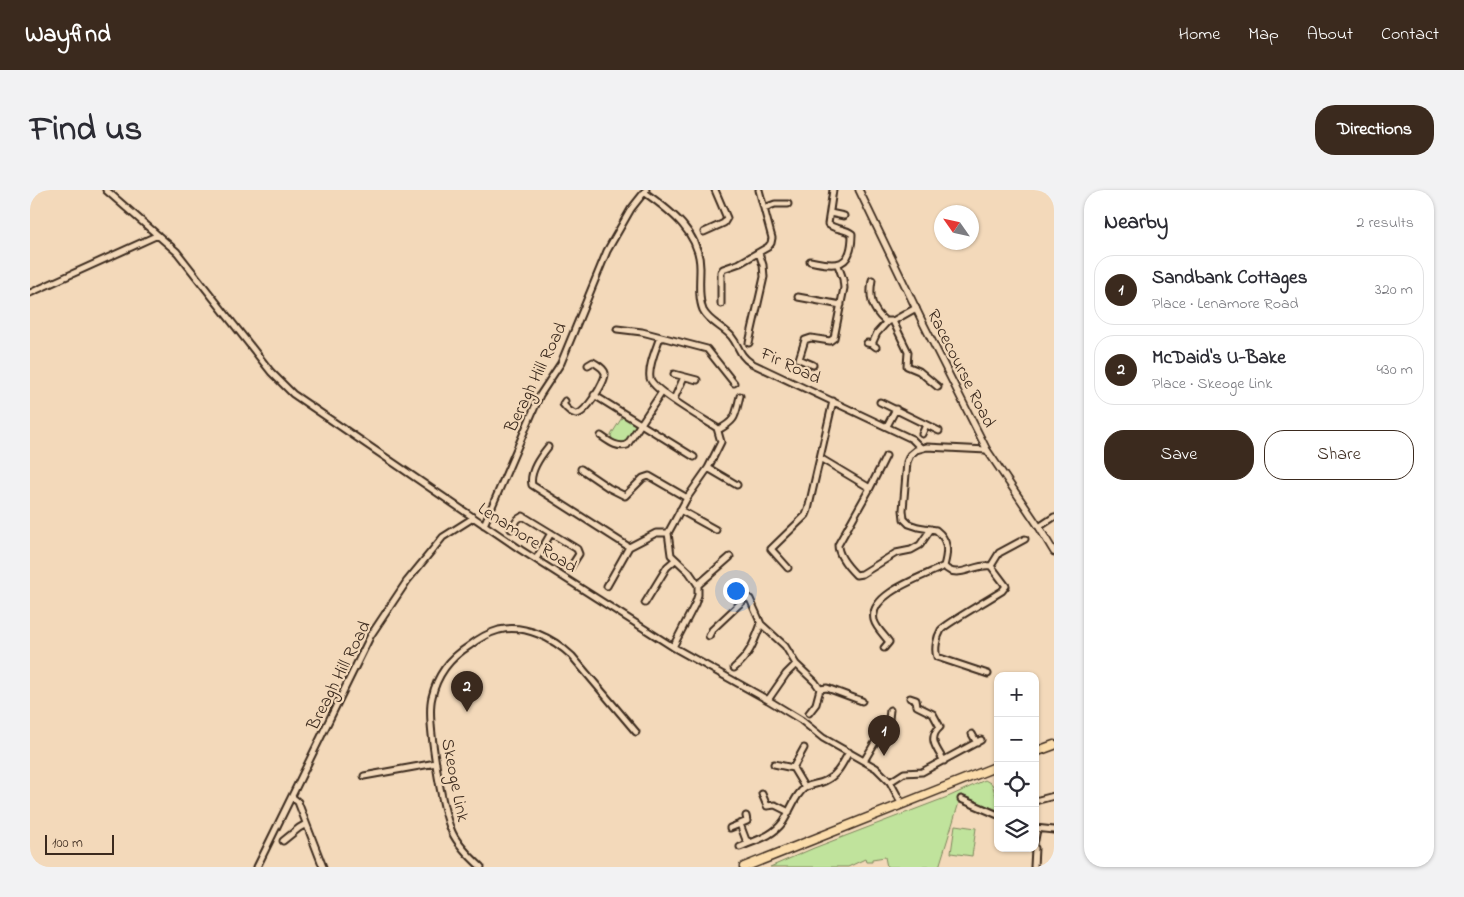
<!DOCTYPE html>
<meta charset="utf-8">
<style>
:root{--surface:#fff;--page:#f2f2f3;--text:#2b2b33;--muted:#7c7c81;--line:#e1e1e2;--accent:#3b2a1e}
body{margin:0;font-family:"Indie Flower",sans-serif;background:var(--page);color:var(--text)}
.controls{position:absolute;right:15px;bottom:15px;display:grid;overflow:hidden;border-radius:10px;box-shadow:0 1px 4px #0004}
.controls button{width:45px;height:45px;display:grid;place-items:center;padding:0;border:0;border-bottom:1px solid var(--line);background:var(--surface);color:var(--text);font:25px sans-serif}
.compass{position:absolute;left:904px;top:15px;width:45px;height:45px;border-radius:50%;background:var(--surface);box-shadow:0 1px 4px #0004;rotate:304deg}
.scale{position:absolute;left:15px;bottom:12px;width:69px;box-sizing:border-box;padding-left:5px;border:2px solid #3b2a1e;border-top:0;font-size:14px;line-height:18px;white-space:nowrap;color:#3b2a1e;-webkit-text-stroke:4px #f3d9ba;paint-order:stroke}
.you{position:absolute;left:705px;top:400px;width:18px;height:18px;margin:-12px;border:4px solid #fff;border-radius:50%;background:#1a73e8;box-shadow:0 0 0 8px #1a73e833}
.badge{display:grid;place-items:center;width:32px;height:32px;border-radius:50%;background:var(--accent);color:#fff;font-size:16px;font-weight:700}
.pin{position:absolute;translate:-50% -41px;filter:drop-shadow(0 1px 2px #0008)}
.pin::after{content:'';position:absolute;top:26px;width:18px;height:15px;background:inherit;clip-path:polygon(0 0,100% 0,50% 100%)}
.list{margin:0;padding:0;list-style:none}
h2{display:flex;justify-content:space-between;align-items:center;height:65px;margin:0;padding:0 20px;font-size:21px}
h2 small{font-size:16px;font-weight:400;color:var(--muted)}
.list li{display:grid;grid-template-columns:32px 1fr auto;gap:15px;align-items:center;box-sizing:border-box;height:70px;margin:0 10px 10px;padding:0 10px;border:1px solid var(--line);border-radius:20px}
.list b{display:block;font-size:19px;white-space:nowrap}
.list p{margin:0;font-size:16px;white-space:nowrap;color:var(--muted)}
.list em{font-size:16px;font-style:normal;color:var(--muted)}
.actions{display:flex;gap:10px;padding:15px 20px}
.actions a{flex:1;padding:11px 0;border:1px solid var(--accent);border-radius:20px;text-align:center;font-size:18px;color:var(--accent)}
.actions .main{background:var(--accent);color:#fff}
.icon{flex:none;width:28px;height:28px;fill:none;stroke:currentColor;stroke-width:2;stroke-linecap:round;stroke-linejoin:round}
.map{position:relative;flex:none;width:1024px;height:677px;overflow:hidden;border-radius:20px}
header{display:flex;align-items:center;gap:30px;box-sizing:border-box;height:70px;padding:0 25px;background:var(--accent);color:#fff}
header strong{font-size:24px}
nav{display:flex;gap:28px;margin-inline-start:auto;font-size:18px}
.intro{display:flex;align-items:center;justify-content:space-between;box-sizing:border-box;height:120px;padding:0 30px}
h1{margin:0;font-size:35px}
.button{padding:12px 22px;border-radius:20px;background:var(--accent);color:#fff;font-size:18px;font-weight:700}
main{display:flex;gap:30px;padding:0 30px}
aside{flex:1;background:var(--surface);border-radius:20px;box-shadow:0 1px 4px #0004}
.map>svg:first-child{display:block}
</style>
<header>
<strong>Wayfind</strong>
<nav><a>Home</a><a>Map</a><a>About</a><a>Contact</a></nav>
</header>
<div class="intro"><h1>Find us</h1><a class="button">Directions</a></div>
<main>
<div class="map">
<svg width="1024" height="677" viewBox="0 0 1024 677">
<rect width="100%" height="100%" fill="#f3d9ba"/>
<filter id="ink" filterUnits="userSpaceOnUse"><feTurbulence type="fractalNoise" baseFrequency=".02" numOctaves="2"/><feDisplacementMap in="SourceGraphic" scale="10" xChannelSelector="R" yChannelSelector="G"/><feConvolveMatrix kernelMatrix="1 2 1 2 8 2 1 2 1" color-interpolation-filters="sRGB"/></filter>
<g filter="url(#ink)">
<path fill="#c0e39c" stroke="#7e865d" d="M593,226l13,9 -8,15 -7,3 -9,-4 -1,-4z
M955,590l7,4 6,18v8l-37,-14 -22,71h-52l-2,-10 -13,2v3h-6l-1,-3 -17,8h-78l44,-19 136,-52z
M925,635l21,3 -4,28 -21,-3z"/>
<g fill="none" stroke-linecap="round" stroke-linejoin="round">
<defs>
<path id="minor" d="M76,0l71,62 94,120 22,22 228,156 152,97 95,53 33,20 22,18 53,30 14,14 12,22
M614,2c27,19 56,41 56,76 0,13 -2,30 3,42 5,11 20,17 28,26 9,11 7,18 20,27l161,76 9,9
M734,18l11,-4h13
M800,23l14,3
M674,42l20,-9 3,-5 -12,-28
M780,71c27,6 42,7 42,-27 -7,-6 -17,-4 -24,-10l5,-34
M842,90c-3,17 -1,29 13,41h8l23,-13
M0,103l128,-58
M768,107l43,8
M691,114v-32l2,-3 17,-6 28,-16 3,-4 1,-5 -13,-48
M863,131l15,31 -1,14 12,5 19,16
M587,139l25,3 65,17 27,34
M630,147c-4,12 -12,29 -10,41 2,12 55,42 67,50l4,14 -13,26 -21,30 -19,35 3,22 18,17 9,13v10l-3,9 -22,43
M719,153l15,-66 -1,-12 -4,-12
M837,153l5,1 4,3
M842,154l5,-11 10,-11
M783,175l-14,-6 6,-19 6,-2 19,3 4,-3 10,-50 -1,-9 -5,-14
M644,184l23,6
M564,205l100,62
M644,209l10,-22
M535,211l-2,3c3,4 8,9 13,10 9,1 30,-33 29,-41 -2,-6 -8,-8 -12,-11l-5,3
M850,212l59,29
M857,236l9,-17
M688,240c19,-10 17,-14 22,-34
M892,244l4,-9
M571,246c9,6 16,12 26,9l35,-53
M518,257c-8,10 -19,25 -16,38l97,62 27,-14h12
M856,266l-16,32 -32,57c0,10 11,23 18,30l6,-1 34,-21 15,-3 9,-5 11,-16
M790,268l50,30
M678,278l29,17
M551,279l28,19 16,8 18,-18 6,-2 38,22
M650,320l36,20
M454,335l56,-130 21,-32 46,-112 24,-42 15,-19
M1009,337l15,-10
M481,339l7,-10 5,-3 54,33 2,5 -9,14
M506,369l15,-26
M914,376c12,15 31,-3 47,0l15,20 -4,5c-9,6 -57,33 -61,39 -4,7 -7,19 -4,27l51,17
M961,376l8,-13 26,-14
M758,378l-17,-19 35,-34 2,-5 25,-109
M668,395l32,-28
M577,396l22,-39
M615,413l22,-36 8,-7
M679,446l3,-6 35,-33 3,2 11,25 24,22 11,18 -10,10 -18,26
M854,458l5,-6c-4,-6 -13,-14 -15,-22 -6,-27 52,-44 70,-54 4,-14 5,-26 -8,-36l-18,-3 -9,-3 -5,-5 -1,-9 4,-48 3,-7 6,-5 11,-3 60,3
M766,474l19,18 5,7 7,-1 35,13
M704,478c16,-13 20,-26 27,-44
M880,508l6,2 1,6 16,8 7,13c-13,11 -3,22 4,34
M779,523l7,-9 4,-15
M942,544l5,9
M774,558l-11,20 12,20
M834,571l25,-42 1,-9
M744,574l19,4
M334,586l72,-13
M860,592l14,-9 18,-1 59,-32
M732,604l5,12 8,-1 14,7
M262,607l6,5 25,65
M931,609l37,16
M1005,611l19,-5
M716,626l1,5 -7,3 6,16 4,2
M700,638l10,-4
M1005,638l19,2
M1005,650l2,-11
M253,651l16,-13 7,-4
M710,657c16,-7 32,-10 43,-25 7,-10 12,-28 23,-35 6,-3 13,-3 19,-6 13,-6 17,-17 24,-29
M227,677l114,-232 36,-54 36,-44 30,-19
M451,677c-11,-10 -23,-22 -29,-35 -10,-22 -26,-113 -20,-135 5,-22 18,-39 37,-51 9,-7 19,-13 30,-16 26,-6 54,8 73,26l64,76
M1004,677l1,-19"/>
<path id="tertiary" d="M829,0l64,133 64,127 52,77 15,25"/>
<path id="trunk" d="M1005,562l19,-7
M714,677l254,-101"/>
</defs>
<use href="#minor" stroke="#3b2a1e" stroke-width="9"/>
<use href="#tertiary" stroke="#3b2a1e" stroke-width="9"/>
<use href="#trunk" stroke="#3b2a1e" stroke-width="11"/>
<use href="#minor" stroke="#f3d9ba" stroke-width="5"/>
<use href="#tertiary" stroke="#f3d9ba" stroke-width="5.5"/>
<use href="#trunk" stroke="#fbdcab" stroke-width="8"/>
</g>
</g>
<g text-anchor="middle" stroke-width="4.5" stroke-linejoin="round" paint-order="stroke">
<g font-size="18" fill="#3b2a1e" stroke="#f3d9ba">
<text transform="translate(761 175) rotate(25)" y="6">Fir Road</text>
<text transform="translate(932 178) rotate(63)" y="6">Racecourse Road</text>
<text transform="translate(505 187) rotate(-64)" y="6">Beragh Hill Road</text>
<text transform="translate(498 347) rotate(33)" y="6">Lenamore Road</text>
<text transform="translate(308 485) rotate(-63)" y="6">Breagh Hill Road</text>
<text transform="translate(426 590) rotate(79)" y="6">Skeoge Link</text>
</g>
</g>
</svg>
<div class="controls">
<button>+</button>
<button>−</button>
<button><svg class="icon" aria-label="locate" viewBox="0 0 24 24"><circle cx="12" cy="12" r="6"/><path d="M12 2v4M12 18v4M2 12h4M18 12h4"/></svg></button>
<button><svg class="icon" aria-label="layers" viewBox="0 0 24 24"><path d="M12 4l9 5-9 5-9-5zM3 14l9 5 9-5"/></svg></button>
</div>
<svg class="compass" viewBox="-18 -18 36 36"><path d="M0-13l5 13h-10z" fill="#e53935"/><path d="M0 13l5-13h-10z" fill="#7c7c81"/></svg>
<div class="scale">100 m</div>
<div class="you"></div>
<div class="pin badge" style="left:854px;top:566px">1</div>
<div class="pin badge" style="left:437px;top:522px">2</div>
</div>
<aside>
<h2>Nearby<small>2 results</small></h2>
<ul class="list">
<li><span class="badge">1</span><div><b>Sandbank Cottages</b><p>Place · Lenamore Road</p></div><em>320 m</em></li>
<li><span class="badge">2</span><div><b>McDaid's U-Bake</b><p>Place · Skeoge Link</p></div><em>430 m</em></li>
</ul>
<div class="actions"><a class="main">Save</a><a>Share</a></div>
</aside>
</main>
